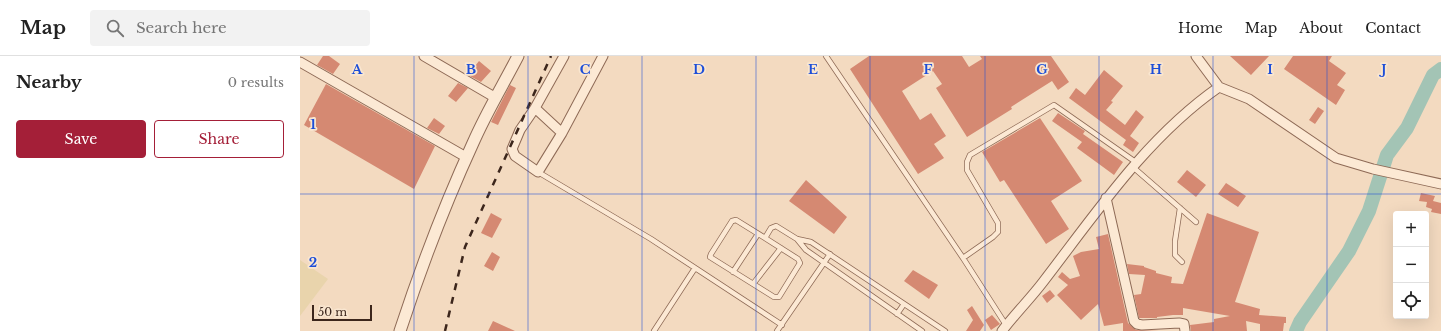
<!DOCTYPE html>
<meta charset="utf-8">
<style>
:root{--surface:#fff;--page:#f2f2f2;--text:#222;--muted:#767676;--line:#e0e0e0;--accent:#a41f38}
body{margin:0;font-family:"Libre Baskerville",serif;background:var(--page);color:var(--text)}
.controls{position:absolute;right:12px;bottom:12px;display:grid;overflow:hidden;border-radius:4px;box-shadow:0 4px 16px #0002}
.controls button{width:36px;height:36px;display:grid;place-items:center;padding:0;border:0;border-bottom:1px solid var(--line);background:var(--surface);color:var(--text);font:20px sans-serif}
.scale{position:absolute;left:12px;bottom:10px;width:60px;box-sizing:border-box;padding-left:4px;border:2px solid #3c261c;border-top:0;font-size:11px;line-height:14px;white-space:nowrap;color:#3c261c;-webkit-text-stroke:3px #f9e6d0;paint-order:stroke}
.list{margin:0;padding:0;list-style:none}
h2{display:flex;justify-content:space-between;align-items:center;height:52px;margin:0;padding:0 16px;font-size:17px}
h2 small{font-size:13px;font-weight:400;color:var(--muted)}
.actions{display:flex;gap:8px;padding:12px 16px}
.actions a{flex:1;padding:9px 0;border:1px solid var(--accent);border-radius:4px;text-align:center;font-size:14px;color:var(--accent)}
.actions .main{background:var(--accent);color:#fff}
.icon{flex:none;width:22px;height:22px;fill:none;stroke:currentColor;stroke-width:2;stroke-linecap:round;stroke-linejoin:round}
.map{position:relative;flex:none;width:1141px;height:275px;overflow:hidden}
header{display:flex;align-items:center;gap:24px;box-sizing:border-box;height:56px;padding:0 20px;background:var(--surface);border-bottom:1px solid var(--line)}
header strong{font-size:19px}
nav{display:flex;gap:22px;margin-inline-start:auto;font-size:14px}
.search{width:280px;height:36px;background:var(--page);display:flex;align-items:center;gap:10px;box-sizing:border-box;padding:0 14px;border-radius:4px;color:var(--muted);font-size:15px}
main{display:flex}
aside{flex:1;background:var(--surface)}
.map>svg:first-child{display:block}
</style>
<header>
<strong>Map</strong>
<div class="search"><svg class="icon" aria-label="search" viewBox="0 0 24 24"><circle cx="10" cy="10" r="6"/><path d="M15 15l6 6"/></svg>Search here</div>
<nav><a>Home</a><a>Map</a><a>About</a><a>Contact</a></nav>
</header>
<main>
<aside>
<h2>Nearby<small>0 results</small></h2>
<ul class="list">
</ul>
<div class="actions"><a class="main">Save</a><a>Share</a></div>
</aside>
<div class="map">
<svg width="1141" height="275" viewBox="0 0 1141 275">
<rect width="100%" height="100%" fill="#f3dac0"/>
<path fill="#e9d4ac" d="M0,204l28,19 -28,37z"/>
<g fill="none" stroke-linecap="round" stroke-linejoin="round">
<path stroke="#a3c4b5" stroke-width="14" d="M996,275l4,-9 49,-71 20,-40 18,-56 20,-27 26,-53 8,-6"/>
</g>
<path fill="#d58972" d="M23,0h6l11,8 -7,10 -16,-9z
M569,0h93l7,11 13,-8 -2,-3h71l18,26 -11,8 -6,-9 -41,26 1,2 -45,28 -31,-49 6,-4 -9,-13 -31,20 18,29 11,-7 15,23 -12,8 10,14 -26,16 -68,-105z
M930,0h39l-18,19z
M993,0h39l-3,5 17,12 -9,12 8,5 -9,15 -52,-36z
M179,5l12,10 -10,11 -13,-7z
M804,14l19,16 -12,15 2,1 -7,8 19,15 11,-15 8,7 -14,19 9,7 -6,9 -10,-7 3,-5 -57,-42 7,-10 9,7z
M158,27l10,5 -12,14 -8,-6z
M26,28l109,62 -21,43 -110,-64z
M210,29l6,3 -18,37 -7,-3z
M1018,51l6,4 -9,13 -6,-4z
M758,57l27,18 -2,3 40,28 -9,13 -37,-27 5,-6 -30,-21z
M134,62l11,8 -6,8 -12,-6z
M740,62l42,63 -31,20 18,28 -23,15 -42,-64 -4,2 -18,-30z
M887,114l19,15 -10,12 -19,-15z
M506,124l41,37 -13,17 -45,-33z
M926,127l20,13 -8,11 -20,-13z
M1121,137l14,3 -2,5 8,2v11l-10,-2 1,-3 -6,-2 1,-5 -8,-1z
M191,157l11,6 -10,19 -11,-5z
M907,157l52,19 -24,70 25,7 -1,6 27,2v6h-2l-1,8h-23v-7l-14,-3 1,10h-56l-1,-6 24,-3v-3l16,-3 -47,-8v7h-10l-16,2v1h-18l-5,-23 7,-1 4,-19 -16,-1 -2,-10 17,2v1l12,4v2l16,4 -1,6 12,1z
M808,178l20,89 8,7 23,1h-36v-8l-19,3 -6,-22 -17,16 -24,-25 11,-10 -10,-8 4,-5 8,7 10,-3 -7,-20 8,-4 18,-3 -3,-12z
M192,196l8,5 -7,14 -9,-5z
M613,214l25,15 -9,14 -25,-18z
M750,234l5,6 -8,7 -5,-7z
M672,250l12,19 -4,6h-14l7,-11 -6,-10z
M692,259l8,9 -9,6 -6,-10z
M193,265l22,10h-27z"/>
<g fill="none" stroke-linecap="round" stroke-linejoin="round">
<defs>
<path id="service" d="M526,0l137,202 43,67
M834,112l62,54
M238,116l113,67 131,86
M880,152l-5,33v14l7,7
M465,182l33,21 2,4 -21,34h-5l-64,-40 1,-3 21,-33 4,-1 29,18 6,-10 5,-2 21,13 14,3 134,89
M497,183l9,11 116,81
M663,202l30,-21 5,-5v-9l-31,-53v-8l3,-7 84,-50 83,58
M433,216l25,-38
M453,228l28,-36
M597,258l7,-10
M354,275l41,-63
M477,275l53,-77"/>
<path id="minor" d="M124,0l72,42
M896,0l23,31 30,12 87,59 37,11 68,15
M0,6l166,95
M235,52l-15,22 -8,19 3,7 23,16 24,-39 41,-77
M262,77l-27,-25 29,-52
M806,142l28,123 3,3 5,1 37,-2 5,1 1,7
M702,275c13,-17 28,-32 41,-49 53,-69 104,-145 176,-195"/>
<path id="tertiary" d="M100,275c21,-64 45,-127 73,-188 13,-30 30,-58 45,-87"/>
</defs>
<use href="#service" stroke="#8e6a56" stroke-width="6"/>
<use href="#minor" stroke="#8e6a56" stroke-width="11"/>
<use href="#tertiary" stroke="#8e6a56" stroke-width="13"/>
<use href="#service" stroke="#fce9d4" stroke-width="4.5"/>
<use href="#minor" stroke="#fce9d4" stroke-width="9"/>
<use href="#tertiary" stroke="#fce9d4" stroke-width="11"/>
<path stroke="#3c261c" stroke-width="2.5" stroke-dasharray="7 7" stroke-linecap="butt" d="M145,275l20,-84 86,-191"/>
</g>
<path fill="none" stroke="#1d4ed8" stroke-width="1" stroke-opacity="0.55" d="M114,0v275M228,0v275M342,0v275M456,0v275M570,0v275M685,0v275M799,0v275M913,0v275M1027,0v275M0,138h1141"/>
<g font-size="13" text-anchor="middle" font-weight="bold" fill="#1d4ed8" stroke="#f9e6d0" stroke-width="3.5" stroke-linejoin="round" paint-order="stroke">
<text x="57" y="18">A</text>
<text x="171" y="18">B</text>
<text x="285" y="18">C</text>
<text x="399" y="18">D</text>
<text x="513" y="18">E</text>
<text x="628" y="18">F</text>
<text x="742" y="18">G</text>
<text x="856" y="18">H</text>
<text x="970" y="18">I</text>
<text x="1084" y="18">J</text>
<text x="13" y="73">1</text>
<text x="13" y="211">2</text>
</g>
</svg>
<div class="controls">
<button>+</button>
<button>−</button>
<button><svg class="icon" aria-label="locate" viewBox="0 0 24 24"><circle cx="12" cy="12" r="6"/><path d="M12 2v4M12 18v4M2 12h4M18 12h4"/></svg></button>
</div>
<div class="scale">50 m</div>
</div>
</main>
